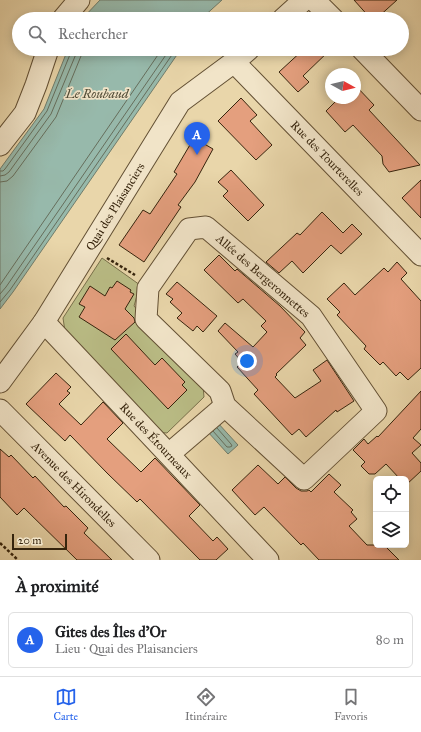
<!DOCTYPE html>
<html lang="fr">
<meta charset="utf-8">
<style>
:root{--surface:#fff;--page:#f6f6f6;--text:#202124;--muted:#757577;--line:#e0e0e0;--accent:#2563eb}
body{margin:0;font-family:"IM FELL Great Primer",serif;background:var(--page);color:var(--text)}
.controls{position:absolute;right:12px;bottom:12px;display:grid;overflow:hidden;border-radius:6px;box-shadow:0 2px 10px #0003}
.controls button{width:36px;height:36px;display:grid;place-items:center;padding:0;border:0;border-bottom:1px solid var(--line);background:var(--surface);color:var(--text);font:20px sans-serif}
.compass{position:absolute;left:325px;top:68px;width:36px;height:36px;border-radius:50%;background:var(--surface);box-shadow:0 2px 10px #0003;rotate:98deg}
.scale{position:absolute;left:12px;bottom:10px;width:55px;box-sizing:border-box;padding-left:4px;border:2px solid #36240d;border-top:0;font-size:11px;line-height:14px;white-space:nowrap;color:#36240d;-webkit-text-stroke:3px #f1e4c8;paint-order:stroke}
.you{position:absolute;left:247px;top:361px;width:14px;height:14px;margin:-10px;border:3px solid #fff;border-radius:50%;background:#1a73e8;box-shadow:0 0 0 6px #1a73e833}
.badge{display:grid;place-items:center;width:26px;height:26px;border-radius:50%;background:var(--accent);color:#fff;font-size:13px;font-weight:700}
.pin{position:absolute;translate:-50% -33px;filter:drop-shadow(0 1px 2px #0008)}
.pin::after{content:'';position:absolute;top:21px;width:14px;height:12px;background:inherit;clip-path:polygon(0 0,100% 0,50% 100%)}
.list{margin:0;padding:0;list-style:none}
h2{display:flex;justify-content:space-between;align-items:center;height:52px;margin:0;padding:0 16px;font-size:17px}
h2 small{font-size:13px;font-weight:400;color:var(--muted)}
.list li{display:grid;grid-template-columns:26px 1fr auto;gap:12px;align-items:center;box-sizing:border-box;height:56px;margin:0 8px 8px;padding:0 8px;border:1px solid var(--line);border-radius:6px}
.list b{display:block;font-size:15px;white-space:nowrap}
.list p{margin:0;font-size:13px;white-space:nowrap;color:var(--muted)}
.list em{font-size:13px;font-style:normal;color:var(--muted)}
.icon{flex:none;width:22px;height:22px;fill:none;stroke:currentColor;stroke-width:2;stroke-linecap:round;stroke-linejoin:round}
.map{position:relative;flex:none;width:421px;height:560px;overflow:hidden}
.search{position:absolute;background:var(--surface);box-shadow:0 2px 10px #0003;left:12px;right:12px;top:12px;height:44px;display:flex;align-items:center;gap:10px;box-sizing:border-box;padding:0 14px;border-radius:22px;color:var(--muted);font-size:15px}
.sheet{height:116px;background:var(--surface)}
nav{display:flex;justify-content:space-around;align-items:center;box-sizing:border-box;height:56px;border-top:1px solid var(--line);background:var(--surface);font-size:11px;color:var(--muted)}
nav a{display:grid;justify-items:center;gap:2px}
nav .on{color:var(--accent)}
.map>svg:first-child{display:block}
</style>
<div class="map">
<svg width="421" height="560" viewBox="0 0 421 560">
<rect width="100%" height="100%" fill="#e9d6aa"/>
<filter id="stains"><feTurbulence type="fractalNoise" baseFrequency=".005" numOctaves="4"/><feColorMatrix values="0 0 0 0 .2 0 0 0 0 .09 0 0 0 0 .02 0 0 0 .5 -.17"/></filter>
<radialGradient id="worn" r=".72"><stop offset=".6" stop-color="#630" stop-opacity="0"/><stop offset="1" stop-color="#630" stop-opacity=".3"/></radialGradient>
<path fill="#babd86" stroke="#78704a" d="M102,258l38,27 -6,21 69,80 1,11 -37,36 -12,-1 -89,-94 -3,-20z"/>
<path fill="#97b9ab" stroke="#707d6c" d="M100,0h122l-21,19h-119z
M68,49h113l-168,243 -13,17v-140l44,-60z
M217,422l21,23 -10,9 -21,-23z"/>
<g fill="none" stroke-linecap="round" stroke-linejoin="round">
<path stroke="#666e5c" stroke-width="1" d="M0,171h3l2,-2 42,-58 24,-59v-3
M0,176l5,-1 4,-3 42,-58 25,-60v-5
M0,182l7,-1 6,-5 43,-59 25,-61 1,-7
M0,285l162,-236
M0,294l6,-7 164,-238
M0,302l10,-12 166,-241
M213,431l14,16h3l2,-1 -1,-2 -14,-16"/>
</g>
<path fill="#e49f7e" stroke="#36240d" d="M354,0h43l-21,19h-5z
M304,49h27l-28,27 6,6 -11,10 -19,-20z
M355,85l19,20 -5,5 51,55 -31,7 -6,-8 -1,-8 -29,-31 -8,7 -19,-21 13,-13h16z
M241,98l16,17 -7,6 22,24 -16,15 -38,-39z
M194,138l19,11 -18,33 -17,23 3,2 -37,55 -25,-17 24,-35 7,4 27,-40 -3,-2z
M231,170l33,35 -16,16 -25,-25 5,-5 -10,-9z
M421,180v38l-19,-20z
M322,212l21,21 9,-9 10,10 -21,20 -10,-9 -28,28 -11,-12 -13,12 -13,-11 31,-29 3,2z
M219,255l16,16 2,-2 43,37 25,26 -5,6 6,7 -30,29 1,1 -2,2 20,21 26,-17 -8,-11 14,-10 27,41 -17,11 -1,-2 -30,27 -7,-8 -7,6 -38,-41 4,-4 -21,-23 5,-5 -7,-8 3,-2 -20,-21 7,-8 28,24 14,-15 -6,-6 5,-5 -23,-22 -5,4 -34,-33z
M397,262l10,11 -6,6 20,22v67l-13,12 -8,-8 -4,4 -13,-14 -3,3 -16,-16 2,-3 -29,-31 3,-3 -13,-13 17,-16 11,12 29,-27 4,4z
M117,281l14,9 -1,2 4,2 -9,15 9,9 1,4 -20,18 -36,-23 6,-10 -6,-3 11,-18 15,10 5,-9 2,1z
M177,282l40,34 -14,16 -6,-6 -4,5 -16,-13 5,-5 -12,-11 3,-3 -7,-5z
M126,334l29,31 7,-7 23,24 -3,3 5,5 -19,19 -57,-60z
M56,373l15,14 -4,4 3,2 -11,11 22,21 22,-23 20,21 -16,16 34,33 14,-14 45,47 -11,11 24,25 4,-4 11,12 -12,11h-16l-60,-61 -3,3 -29,-28 -38,-39 -5,6 -39,-37z
M421,391v38l-8,9 8,7 -9,8 9,10v8l-15,14v-6h-6l-14,-15 -11,10h-6l-8,-8 4,-4 -12,-12 11,-11 4,5 9,-8 1,1z
M0,449l9,8 2,-2 22,23 2,-2 29,31 2,-1 22,22 -4,5 28,27h-35l-53,-52 -7,7 -17,-18z
M258,465l20,19 7,-7 11,11 5,3h6l2,-1 2,2 18,-18 12,11 -7,7 19,18 -2,2 6,7 -8,7 18,19h17l15,15h-80l-16,-17 -2,2 -37,-38 -9,8 -23,-25z"/>
<g fill="none" stroke-linecap="round" stroke-linejoin="round">
<defs>
<g id="minor">
<path d="M314,0l19,19"/>
<path d="M63,19l16,-19"/>
<path d="M283,19l21,-19"/>
<path d="M362,49l59,61"/>
<path id="s1" d="M234,62l187,193"/>
<path d="M0,145l25,-32 11,-28 12,-36"/>
<path d="M206,227l105,89 65,95 -72,68 -79,-73 -5,-15 -74,-72 2,-31 41,-59z"/>
<path id="s2" d="M44,322l224,238"/>
<path id="s3" d="M0,382l44,-60 136,-220 54,-40 15,-13"/>
<path id="s4" d="M0,410l149,150"/>
<path d="M169,454l56,-48"/>
</g>
</defs>
<use href="#minor" stroke="#635034" stroke-width="23"/>
<path stroke="#36240d" stroke-width="2.5" stroke-dasharray="3 2" stroke-linecap="butt" d="M107,258l28,17
M0,543l18,17"/>
<use href="#minor" stroke="#f1e4c8" stroke-width="21"/>
</g>
<g text-anchor="middle" stroke-width="3.5" stroke-linejoin="round" paint-order="stroke">
<g font-size="12" fill="#36240d" stroke="#f1e4c8">
<text dy="4" stroke="none"><textPath href="#s1" startOffset="134">Rue des Tourterelles</textPath></text>
<text dy="4" stroke="none"><textPath href="#s3" startOffset="210">Quai des Plaisanciers</textPath></text>
<text transform="translate(263 276) rotate(41)" y="4">Allée des Bergeronnettes</text>
<text dy="4" stroke="none"><textPath href="#s2" startOffset="163">Rue des Étourneaux</textPath></text>
<text dy="4" stroke="none"><textPath href="#s4" startOffset="105">Avenue des Hirondelles</textPath></text>
</g>
<g font-size="13" font-style="italic" fill="#4e4934" stroke="#f1e4c8">
<text x="97" y="98">Le Roubaud</text>
</g>
</g>
<rect width="100%" height="100%" filter="url(#stains)"/>
<rect width="100%" height="100%" fill="url(#worn)"/>
</svg>
<div class="controls">
<button><svg class="icon" aria-label="locate" viewBox="0 0 24 24"><circle cx="12" cy="12" r="6"/><path d="M12 2v4M12 18v4M2 12h4M18 12h4"/></svg></button>
<button><svg class="icon" aria-label="layers" viewBox="0 0 24 24"><path d="M12 4l9 5-9 5-9-5zM3 14l9 5 9-5"/></svg></button>
</div>
<svg class="compass" viewBox="-18 -18 36 36"><path d="M0-13l5 13h-10z" fill="#e53935"/><path d="M0 13l5-13h-10z" fill="#757577"/></svg>
<div class="scale">20 m</div>
<div class="you"></div>
<div class="pin badge" style="left:197px;top:155px">A</div>
<div class="search"><svg class="icon" aria-label="search" viewBox="0 0 24 24"><circle cx="10" cy="10" r="6"/><path d="M15 15l6 6"/></svg>Rechercher</div>
</div>
<section class="sheet">
<h2>À proximité<small></small></h2>
<ul class="list">
<li><span class="badge">A</span><div><b>Gites des Îles d'Or</b><p>Lieu · Quai des Plaisanciers</p></div><em>80 m</em></li>
</ul>
</section>
<nav>
<a class="on"><svg class="icon" aria-label="map" viewBox="0 0 24 24"><path d="M3 6l6-2 6 2 6-2v14l-6 2-6-2-6 2zM9 4v14M15 6v14"/></svg>Carte</a>
<a><svg class="icon" aria-label="directions" viewBox="0 0 24 24"><path d="M12 3l9 9-9 9-9-9zM9 14v-3h6M13 9l2 2-2 2"/></svg>Itinéraire</a>
<a><svg class="icon" aria-label="saved" viewBox="0 0 24 24"><path d="M7 4h10v16l-5-4-5 4z"/></svg>Favoris</a>
</nav>
